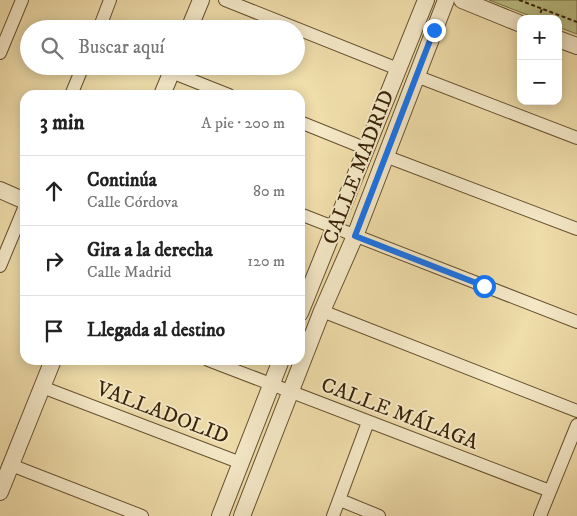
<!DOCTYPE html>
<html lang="es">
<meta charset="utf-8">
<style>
:root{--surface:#fff;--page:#f2f2f2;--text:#222;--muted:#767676;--line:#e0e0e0}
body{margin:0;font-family:"IM FELL DW Pica",serif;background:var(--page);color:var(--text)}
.controls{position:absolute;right:15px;top:15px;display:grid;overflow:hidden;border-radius:10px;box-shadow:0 2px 12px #0003}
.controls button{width:45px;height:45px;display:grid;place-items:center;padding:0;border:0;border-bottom:1px solid var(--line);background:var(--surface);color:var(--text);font:25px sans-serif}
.stop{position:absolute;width:15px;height:15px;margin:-11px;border:4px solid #1a73e8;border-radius:50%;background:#fff}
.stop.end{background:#1a73e8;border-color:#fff;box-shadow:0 1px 5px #0008}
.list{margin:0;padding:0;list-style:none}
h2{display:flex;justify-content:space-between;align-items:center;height:65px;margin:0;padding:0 20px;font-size:21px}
h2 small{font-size:16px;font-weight:400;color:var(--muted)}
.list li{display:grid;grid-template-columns:32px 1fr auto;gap:15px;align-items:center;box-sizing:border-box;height:70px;padding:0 20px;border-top:1px solid var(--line)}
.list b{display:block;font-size:19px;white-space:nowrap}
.list p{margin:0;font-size:16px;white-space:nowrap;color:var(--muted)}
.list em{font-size:16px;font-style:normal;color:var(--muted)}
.icon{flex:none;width:28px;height:28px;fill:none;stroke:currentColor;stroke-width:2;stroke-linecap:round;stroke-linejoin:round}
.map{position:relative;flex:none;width:577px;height:516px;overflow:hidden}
.search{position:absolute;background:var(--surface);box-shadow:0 2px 12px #0003;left:20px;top:20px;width:285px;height:55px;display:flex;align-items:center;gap:12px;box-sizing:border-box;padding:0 18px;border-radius:28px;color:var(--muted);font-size:19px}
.panel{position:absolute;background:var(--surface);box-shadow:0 2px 12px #0003;left:20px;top:90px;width:285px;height:275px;border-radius:15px}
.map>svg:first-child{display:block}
</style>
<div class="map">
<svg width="577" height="516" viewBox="0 0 577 516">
<rect width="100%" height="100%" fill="#efddaa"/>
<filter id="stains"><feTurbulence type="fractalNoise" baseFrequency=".004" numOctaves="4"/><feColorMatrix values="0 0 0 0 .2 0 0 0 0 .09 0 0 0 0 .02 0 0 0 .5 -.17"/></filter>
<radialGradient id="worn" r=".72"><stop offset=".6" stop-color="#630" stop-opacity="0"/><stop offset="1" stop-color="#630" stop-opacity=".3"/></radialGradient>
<path fill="#bcc086" stroke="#7a7147" d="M489,0h88v34l-19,-7v-8h-20z"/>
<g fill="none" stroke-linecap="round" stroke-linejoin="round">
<defs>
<path id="minor" d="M225,0l173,69
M99,29l11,-29
M0,53l22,-53
M171,72l58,23
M416,76l161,62
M71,95l12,-29
M300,122l67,27
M385,156l192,73
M300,214l277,108
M0,266l25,-60
M322,311l255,100
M208,360l342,131
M42,387l199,76
M11,465l131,51
M340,500l39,16
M333,516l35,-94
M540,516l37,-91"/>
<path id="tertiary" d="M462,0l59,24
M189,29l12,-29
M558,39l19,7
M162,95l12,-29
M0,190l25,11
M300,313l126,-313
M0,492l53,-132
M220,516l61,-156
M242,516l80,-205 33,-75 91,-236"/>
</defs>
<use href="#minor" stroke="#665130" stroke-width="14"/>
<use href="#tertiary" stroke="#665130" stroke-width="18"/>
<path stroke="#382208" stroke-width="2" stroke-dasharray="4 2.5" stroke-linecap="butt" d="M519,0l58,22
M538,19l4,-10"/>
<use href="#minor" stroke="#f5e9c8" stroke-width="12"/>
<use href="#tertiary" stroke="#f5e9c8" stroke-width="16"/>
</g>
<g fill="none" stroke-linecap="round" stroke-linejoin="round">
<path stroke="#1a73e8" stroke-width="6" d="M434,30l-79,206 129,50"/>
</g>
<g text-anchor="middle" stroke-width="4" stroke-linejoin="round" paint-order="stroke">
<g font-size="21" fill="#382208" stroke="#f5e9c8">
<text transform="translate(358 167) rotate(-69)" y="7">CALLE MADRID</text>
<text transform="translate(163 412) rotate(21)" y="7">VALLADOLID</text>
<text transform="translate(400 413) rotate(21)" y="7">CALLE MÁLAGA</text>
</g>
</g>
<rect width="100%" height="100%" filter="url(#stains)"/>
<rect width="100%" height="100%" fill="url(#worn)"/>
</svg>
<div class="controls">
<button>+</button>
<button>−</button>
</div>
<div class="stop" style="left:484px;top:286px"></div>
<div class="stop end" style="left:434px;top:30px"></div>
<div class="search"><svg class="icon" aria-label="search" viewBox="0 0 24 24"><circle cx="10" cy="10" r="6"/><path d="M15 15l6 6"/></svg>Buscar aquí</div>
<section class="panel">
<h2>3 min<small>A pie · 200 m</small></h2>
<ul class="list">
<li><svg class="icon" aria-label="ahead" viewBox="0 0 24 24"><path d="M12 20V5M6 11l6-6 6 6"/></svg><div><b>Continúa</b><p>Calle Córdova</p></div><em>80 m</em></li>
<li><svg class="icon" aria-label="right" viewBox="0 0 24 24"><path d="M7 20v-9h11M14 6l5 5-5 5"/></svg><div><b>Gira a la derecha</b><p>Calle Madrid</p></div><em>120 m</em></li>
<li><svg class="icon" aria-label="arrive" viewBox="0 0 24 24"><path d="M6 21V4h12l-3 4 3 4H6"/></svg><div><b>Llegada al destino</b></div></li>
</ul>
</section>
</div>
